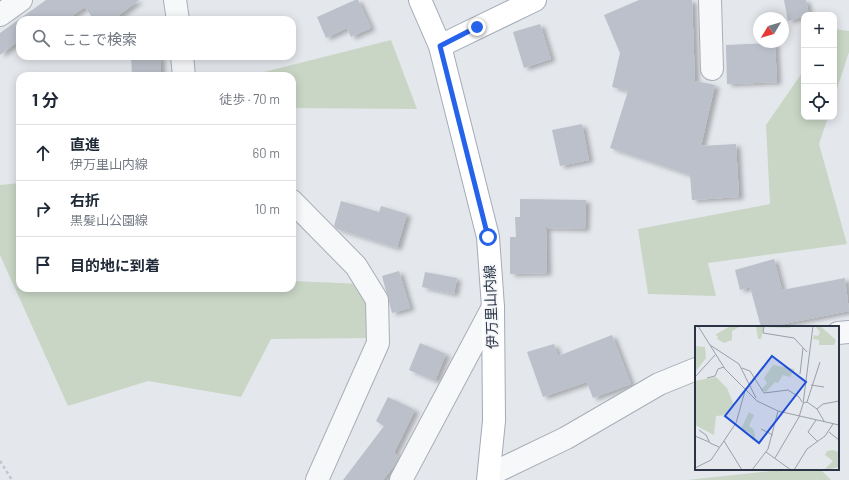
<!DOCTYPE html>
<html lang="ja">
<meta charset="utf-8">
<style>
:root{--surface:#fff;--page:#f6f6f7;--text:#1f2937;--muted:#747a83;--line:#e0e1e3}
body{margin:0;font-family:Barlow,"Noto Sans JP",sans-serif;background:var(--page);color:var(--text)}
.controls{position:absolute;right:12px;top:12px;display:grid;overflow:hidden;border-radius:8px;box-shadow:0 2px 10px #0003}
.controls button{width:36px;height:36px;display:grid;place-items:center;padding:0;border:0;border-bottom:1px solid var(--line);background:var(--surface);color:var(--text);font:20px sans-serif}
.compass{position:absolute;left:753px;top:12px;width:36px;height:36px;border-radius:50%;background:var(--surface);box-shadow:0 2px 10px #0003;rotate:232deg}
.stop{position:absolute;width:12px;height:12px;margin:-9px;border:3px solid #2563eb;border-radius:50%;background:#fff}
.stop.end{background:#2563eb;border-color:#fff;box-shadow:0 1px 4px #0008}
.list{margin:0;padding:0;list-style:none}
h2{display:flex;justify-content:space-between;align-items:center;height:52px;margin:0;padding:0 16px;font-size:17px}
h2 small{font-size:13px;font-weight:400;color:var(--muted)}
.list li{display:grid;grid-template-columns:26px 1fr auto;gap:12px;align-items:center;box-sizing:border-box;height:56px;padding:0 16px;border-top:1px solid var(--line)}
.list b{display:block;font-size:15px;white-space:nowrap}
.list p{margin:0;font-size:13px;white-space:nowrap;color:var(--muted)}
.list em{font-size:13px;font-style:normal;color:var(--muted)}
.icon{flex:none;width:22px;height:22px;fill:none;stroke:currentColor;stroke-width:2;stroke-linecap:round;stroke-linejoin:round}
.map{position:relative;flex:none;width:849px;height:480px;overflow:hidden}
.search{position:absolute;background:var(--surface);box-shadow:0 2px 10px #0003;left:16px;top:16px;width:280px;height:44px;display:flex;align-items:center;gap:10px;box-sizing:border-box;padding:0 14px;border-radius:12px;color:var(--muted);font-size:15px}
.panel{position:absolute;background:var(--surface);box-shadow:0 2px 10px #0003;left:16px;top:72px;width:280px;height:220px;border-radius:12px}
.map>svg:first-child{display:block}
</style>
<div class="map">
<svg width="849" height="480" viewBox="0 0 849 480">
<defs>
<filter id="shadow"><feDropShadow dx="4.5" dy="2.5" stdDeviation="2" flood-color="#0004"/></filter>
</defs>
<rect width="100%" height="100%" fill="#e4e7ec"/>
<path fill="#c9d6c5" d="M834,29l15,2v21l-15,46z
M391,40l26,69 -125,-1v-32h-44z
M804,70v47h24l-9,27 28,100 -139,19 8,33 -68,-2 -10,-65 132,-25 -4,-79z
M20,183v105h272v-7l70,3 11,54 -102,1 -30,58 -93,-16 -80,25 -68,-151v-70z
M790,469h30l11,11h-144z"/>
<path fill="#bbc0ca" filter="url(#shadow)" d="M46,0h93l-26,20h-19l-9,-13 -19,13h-46v20l-20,15v-22z
M355,0h3l13,28 -20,9 -4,-9 -21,10 -9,-21z
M639,0h53l3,81 20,4 -14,61 35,-2 3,53 -47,3 -2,-25 -80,-27 18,-57 -16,-4 8,-34 -16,-38z
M784,0h22l3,15 -21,6z
M540,24l11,35 -27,9 -11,-36z
M775,43l2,39 -50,2 -1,-39z
M131,56h29l1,20h-29z
M582,124l7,36 -29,6 -8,-36z
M520,199l66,1 -1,29 -39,-1 1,45 -37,1v-37h6l-1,-20h5z
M341,201l38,11 2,-6 26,8 -10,34 -60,-19 -3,-3z
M774,259l8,31 63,-12 4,33 -65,13 1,3h-24l-11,-40 -10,3 -5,-20z
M399,271l11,37 -18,5 -10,-37z
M425,272l32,6 -3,16 -32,-7z
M612,335l19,49 -38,14 -6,-16 -44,15 -16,-45 27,-8 4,12z
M420,343l26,11 -11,27 -26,-11z
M388,397l27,13 -21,43 5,4 -4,8 -12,15h-40l41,-54 -8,-5z"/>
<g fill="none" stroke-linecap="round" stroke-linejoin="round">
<defs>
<path id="minor" d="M175,0l3,20
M710,0l2,69
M0,15l21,-15
M182,56l2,20
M292,201l64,65 21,34 1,43 -61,137
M838,333l11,-1
M489,475l77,-37 93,-54 37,-15
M401,480l92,-173"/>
<path id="major" d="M420,0l20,46 48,191 5,70 1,114 -6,59
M440,46l95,-46"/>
</defs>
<use href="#minor" stroke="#a9aeb7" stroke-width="24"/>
<use href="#major" stroke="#a3abb8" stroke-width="24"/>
<path stroke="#c2c5cb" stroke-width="2.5" stroke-dasharray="3 3" stroke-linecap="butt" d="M0,461l12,19"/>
<use href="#minor" stroke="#f7f8fa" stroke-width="22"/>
<use href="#major" stroke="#fff" stroke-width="22"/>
</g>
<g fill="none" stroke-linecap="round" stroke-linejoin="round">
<path stroke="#2563eb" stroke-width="5" d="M477,27l-37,19 48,191"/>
</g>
<g text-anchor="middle" stroke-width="3.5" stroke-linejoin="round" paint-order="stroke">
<g font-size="14" fill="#2b3445" stroke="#f4f6f9">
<text transform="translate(491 307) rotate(-92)" y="5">伊万里山内線</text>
</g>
</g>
<g transform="translate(695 326)">
<rect width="144" height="144" fill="#e4e7ec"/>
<path d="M35,0h11l-9,5v9l-8,3 -7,-4 1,-3 -3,-1zM61,0h34v2l-26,-1 -3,12h-3zM120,0h5l16,14 -2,5h-15v-5l-6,-1 1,-4 4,1 2,-4zM0,20l10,1 1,11 -11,14zM78,39l22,4 -5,8 -7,-2 -5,8 -3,-1 -9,10 -5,-2 6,-7 -3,-5zM21,51l11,11 7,17 -7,10 -11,1 -2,19 -19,-10v-44zM54,86l5,3 -5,11 5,4 2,12 -6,-9 -9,-4zM138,124l6,2v15l-15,3 9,-9 -8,-6 2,-4z" fill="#c9d6c5"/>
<path fill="none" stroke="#9a9fa9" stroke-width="1" d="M3,0l27,43 32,32 21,10 61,14M69,0l-1,7 31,5 13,14M15,19l29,19 17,34M47,42l8,3 14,22 24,-3 11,7 3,5M105,48l3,-26M0,51l20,-22M12,52l8,-2 3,-7 6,-2M116,59l13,2M112,76l10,7 7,12M108,77l4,-1 13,-40M122,83l6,-5 16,-3M121,94l-8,12 10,10M66,103l12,6M4,104l7,5 4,8 9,4M134,106l10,8M0,110l14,6M29,115l18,29M71,126l25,18M80,132l24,-41 4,-13 10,-78M0,142l16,-8 25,-37 9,-32M57,144l16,-21 10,-38M99,144l13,-21 18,-13 8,-12"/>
<path fill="#1d4ed8" fill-opacity="0.15" stroke="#1d4ed8" stroke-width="2" d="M77,30l34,26 -47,61 -34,-27z"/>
<rect width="144" height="144" fill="none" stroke="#2b3445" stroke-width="2"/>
</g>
</svg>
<div class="controls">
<button>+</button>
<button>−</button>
<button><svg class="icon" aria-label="locate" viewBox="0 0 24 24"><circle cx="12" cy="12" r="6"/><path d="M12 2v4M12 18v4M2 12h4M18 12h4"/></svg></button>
</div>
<svg class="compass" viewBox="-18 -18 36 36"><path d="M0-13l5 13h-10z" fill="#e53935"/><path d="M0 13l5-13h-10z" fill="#747a83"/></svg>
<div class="stop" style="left:488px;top:237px"></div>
<div class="stop end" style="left:477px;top:27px"></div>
<div class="search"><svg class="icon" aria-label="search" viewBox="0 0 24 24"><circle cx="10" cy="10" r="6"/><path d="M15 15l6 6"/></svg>ここで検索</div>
<section class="panel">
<h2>1 分<small>徒歩 · 70 m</small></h2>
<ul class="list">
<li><svg class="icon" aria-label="ahead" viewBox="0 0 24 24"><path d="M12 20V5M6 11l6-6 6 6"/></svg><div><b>直進</b><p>伊万里山内線</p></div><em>60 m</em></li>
<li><svg class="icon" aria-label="right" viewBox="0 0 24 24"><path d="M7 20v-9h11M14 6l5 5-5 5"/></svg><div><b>右折</b><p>黒髪山公園線</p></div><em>10 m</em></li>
<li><svg class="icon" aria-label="arrive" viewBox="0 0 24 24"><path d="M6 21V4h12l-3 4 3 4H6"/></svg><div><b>目的地に到着</b></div></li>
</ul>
</section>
</div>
